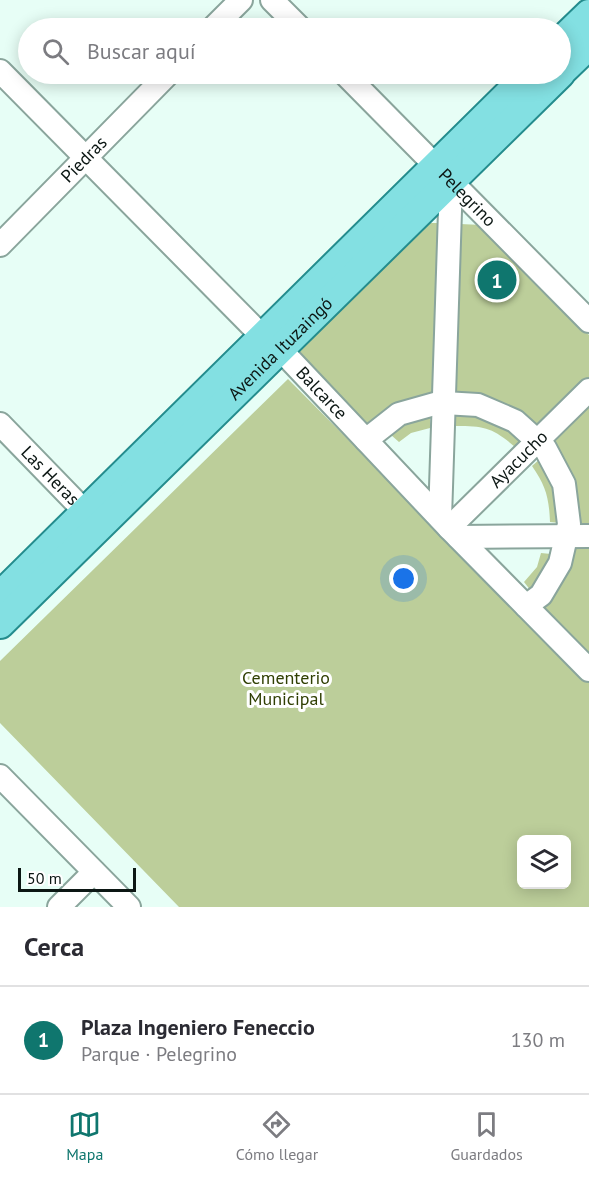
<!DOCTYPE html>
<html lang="es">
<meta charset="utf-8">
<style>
:root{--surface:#fff;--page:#f2f2f3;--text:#2b2b33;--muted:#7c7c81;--line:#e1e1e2;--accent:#0f766e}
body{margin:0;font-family:"PT Sans",sans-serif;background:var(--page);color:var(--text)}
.controls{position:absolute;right:18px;bottom:18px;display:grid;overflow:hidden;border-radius:9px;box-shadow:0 3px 15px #0003}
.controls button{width:54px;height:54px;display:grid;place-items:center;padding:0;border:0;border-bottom:2px solid var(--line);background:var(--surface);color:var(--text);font:30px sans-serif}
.scale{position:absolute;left:18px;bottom:15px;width:118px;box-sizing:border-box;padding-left:6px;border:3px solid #0c1714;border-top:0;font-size:16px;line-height:21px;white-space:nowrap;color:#0c1714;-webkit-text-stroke:4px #fff;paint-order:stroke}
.you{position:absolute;left:404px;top:579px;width:21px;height:21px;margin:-15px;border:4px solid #fff;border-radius:50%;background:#1a73e8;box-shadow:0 0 0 9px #1a73e833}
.badge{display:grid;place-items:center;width:39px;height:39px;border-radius:50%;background:var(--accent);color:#fff;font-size:20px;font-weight:700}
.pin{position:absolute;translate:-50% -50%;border:3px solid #fff;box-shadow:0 2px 6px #0006}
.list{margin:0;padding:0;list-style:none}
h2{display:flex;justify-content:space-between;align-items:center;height:78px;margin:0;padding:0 24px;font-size:26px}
h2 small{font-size:20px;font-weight:400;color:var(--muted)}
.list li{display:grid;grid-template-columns:39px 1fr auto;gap:18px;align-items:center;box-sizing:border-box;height:108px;padding:0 24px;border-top:2px solid var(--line)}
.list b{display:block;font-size:22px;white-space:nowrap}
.list p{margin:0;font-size:20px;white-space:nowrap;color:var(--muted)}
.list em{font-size:20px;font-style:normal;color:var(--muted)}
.icon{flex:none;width:33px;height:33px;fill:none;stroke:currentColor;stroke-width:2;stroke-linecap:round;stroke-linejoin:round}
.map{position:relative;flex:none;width:589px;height:907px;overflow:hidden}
.search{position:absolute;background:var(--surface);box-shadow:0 3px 15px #0003;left:18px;right:18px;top:18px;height:66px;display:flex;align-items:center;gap:15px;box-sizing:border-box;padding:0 21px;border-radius:33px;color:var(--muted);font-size:22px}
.sheet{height:186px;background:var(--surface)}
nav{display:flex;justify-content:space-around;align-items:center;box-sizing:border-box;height:84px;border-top:2px solid var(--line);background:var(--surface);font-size:16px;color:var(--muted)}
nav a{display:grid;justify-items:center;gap:3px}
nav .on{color:var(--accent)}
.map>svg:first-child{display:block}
</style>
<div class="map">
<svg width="589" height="907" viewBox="0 0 589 907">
<rect width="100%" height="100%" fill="#e7fef6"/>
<path fill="#bcce9a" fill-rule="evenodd" d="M419,223h21l-8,173 -64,30 -73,-77z
M460,224l22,1 107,110v42l-53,51 -81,-34z
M288,379l301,303v225h-410l-179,-184v-62zM522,840h44v44h-44z
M589,407v117h-15l-24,-78z
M456,416h22l26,9 19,14 -8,8c-22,-19 -30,-21 -59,-21z
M430,417v11l-19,5 -12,9 -8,-7 15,-11z
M540,459c15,22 18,37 20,64l-10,-1c-1,-24 -4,-36 -18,-56z
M569,545h20v111l-49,-51z
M541,553l10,1 -5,17 -15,20 -7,-9 13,-15z"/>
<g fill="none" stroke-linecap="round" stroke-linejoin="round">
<defs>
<g id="minor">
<path d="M272,0l28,28"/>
<path d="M213,28l28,-28"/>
<path id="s1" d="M0,71l262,265 8,3 10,10 169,179 140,142"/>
<path id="s2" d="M345,74l244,247"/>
<path id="s3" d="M0,245l168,-171"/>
<path id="s4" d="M0,424l97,100"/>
<path d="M366,440l33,-26 39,-11h6l34,2 37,16 30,27 19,36 5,40 -9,39 -19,32 -15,11"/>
<path d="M440,518l11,-338"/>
<path id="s5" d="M449,528l140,-138"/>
<path d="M458,537l131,-1"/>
<path d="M0,776l129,131"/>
<path d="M59,907l35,-35"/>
</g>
<g id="major">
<path d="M560,42l29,-28"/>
<path d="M560,73l29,-28"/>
<path d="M0,596l529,-522"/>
<path id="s6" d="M0,624l560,-550"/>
</g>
</defs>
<use href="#minor" stroke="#8aa59c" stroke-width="26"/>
<use href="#major" stroke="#248c8d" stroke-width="32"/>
<use href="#minor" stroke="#fff" stroke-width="22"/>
<use href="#major" stroke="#83e0e2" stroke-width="28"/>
</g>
<g text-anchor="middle" stroke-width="6" stroke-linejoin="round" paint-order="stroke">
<g font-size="18" fill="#0c1714" stroke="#fff">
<text dy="6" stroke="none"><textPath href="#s3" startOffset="120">Piedras</textPath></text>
<text dy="6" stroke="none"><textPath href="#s2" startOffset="174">Pelegrino</textPath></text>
<text dy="6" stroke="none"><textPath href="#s6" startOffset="393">Avenida Ituzaingó</textPath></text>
<text dy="6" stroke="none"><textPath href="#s1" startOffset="456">Balcarce</textPath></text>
<text dy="6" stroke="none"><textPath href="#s5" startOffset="98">Ayacucho</textPath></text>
<text dy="6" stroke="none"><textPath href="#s4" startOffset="72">Las Heras</textPath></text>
</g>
<g font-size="18" fill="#303f03" stroke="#fff">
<text x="286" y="684">Cementerio<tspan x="286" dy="21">Municipal</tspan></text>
</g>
</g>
</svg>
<div class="controls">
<button><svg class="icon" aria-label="layers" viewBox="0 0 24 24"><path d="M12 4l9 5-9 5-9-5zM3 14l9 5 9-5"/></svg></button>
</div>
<div class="scale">50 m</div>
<div class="you"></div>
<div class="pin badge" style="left:497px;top:280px">1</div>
<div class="search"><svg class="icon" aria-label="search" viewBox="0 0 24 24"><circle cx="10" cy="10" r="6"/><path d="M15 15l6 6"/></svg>Buscar aquí</div>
</div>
<section class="sheet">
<h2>Cerca<small></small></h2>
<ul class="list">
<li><span class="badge">1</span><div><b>Plaza Ingeniero Feneccio</b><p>Parque · Pelegrino</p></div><em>130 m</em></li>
</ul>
</section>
<nav>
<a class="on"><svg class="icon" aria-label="map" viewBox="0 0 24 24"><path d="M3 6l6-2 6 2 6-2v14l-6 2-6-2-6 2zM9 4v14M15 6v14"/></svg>Mapa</a>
<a><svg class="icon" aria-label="directions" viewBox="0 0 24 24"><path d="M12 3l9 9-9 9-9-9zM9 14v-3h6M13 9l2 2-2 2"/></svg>Cómo llegar</a>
<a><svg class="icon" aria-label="saved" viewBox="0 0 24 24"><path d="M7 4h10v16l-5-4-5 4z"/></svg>Guardados</a>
</nav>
